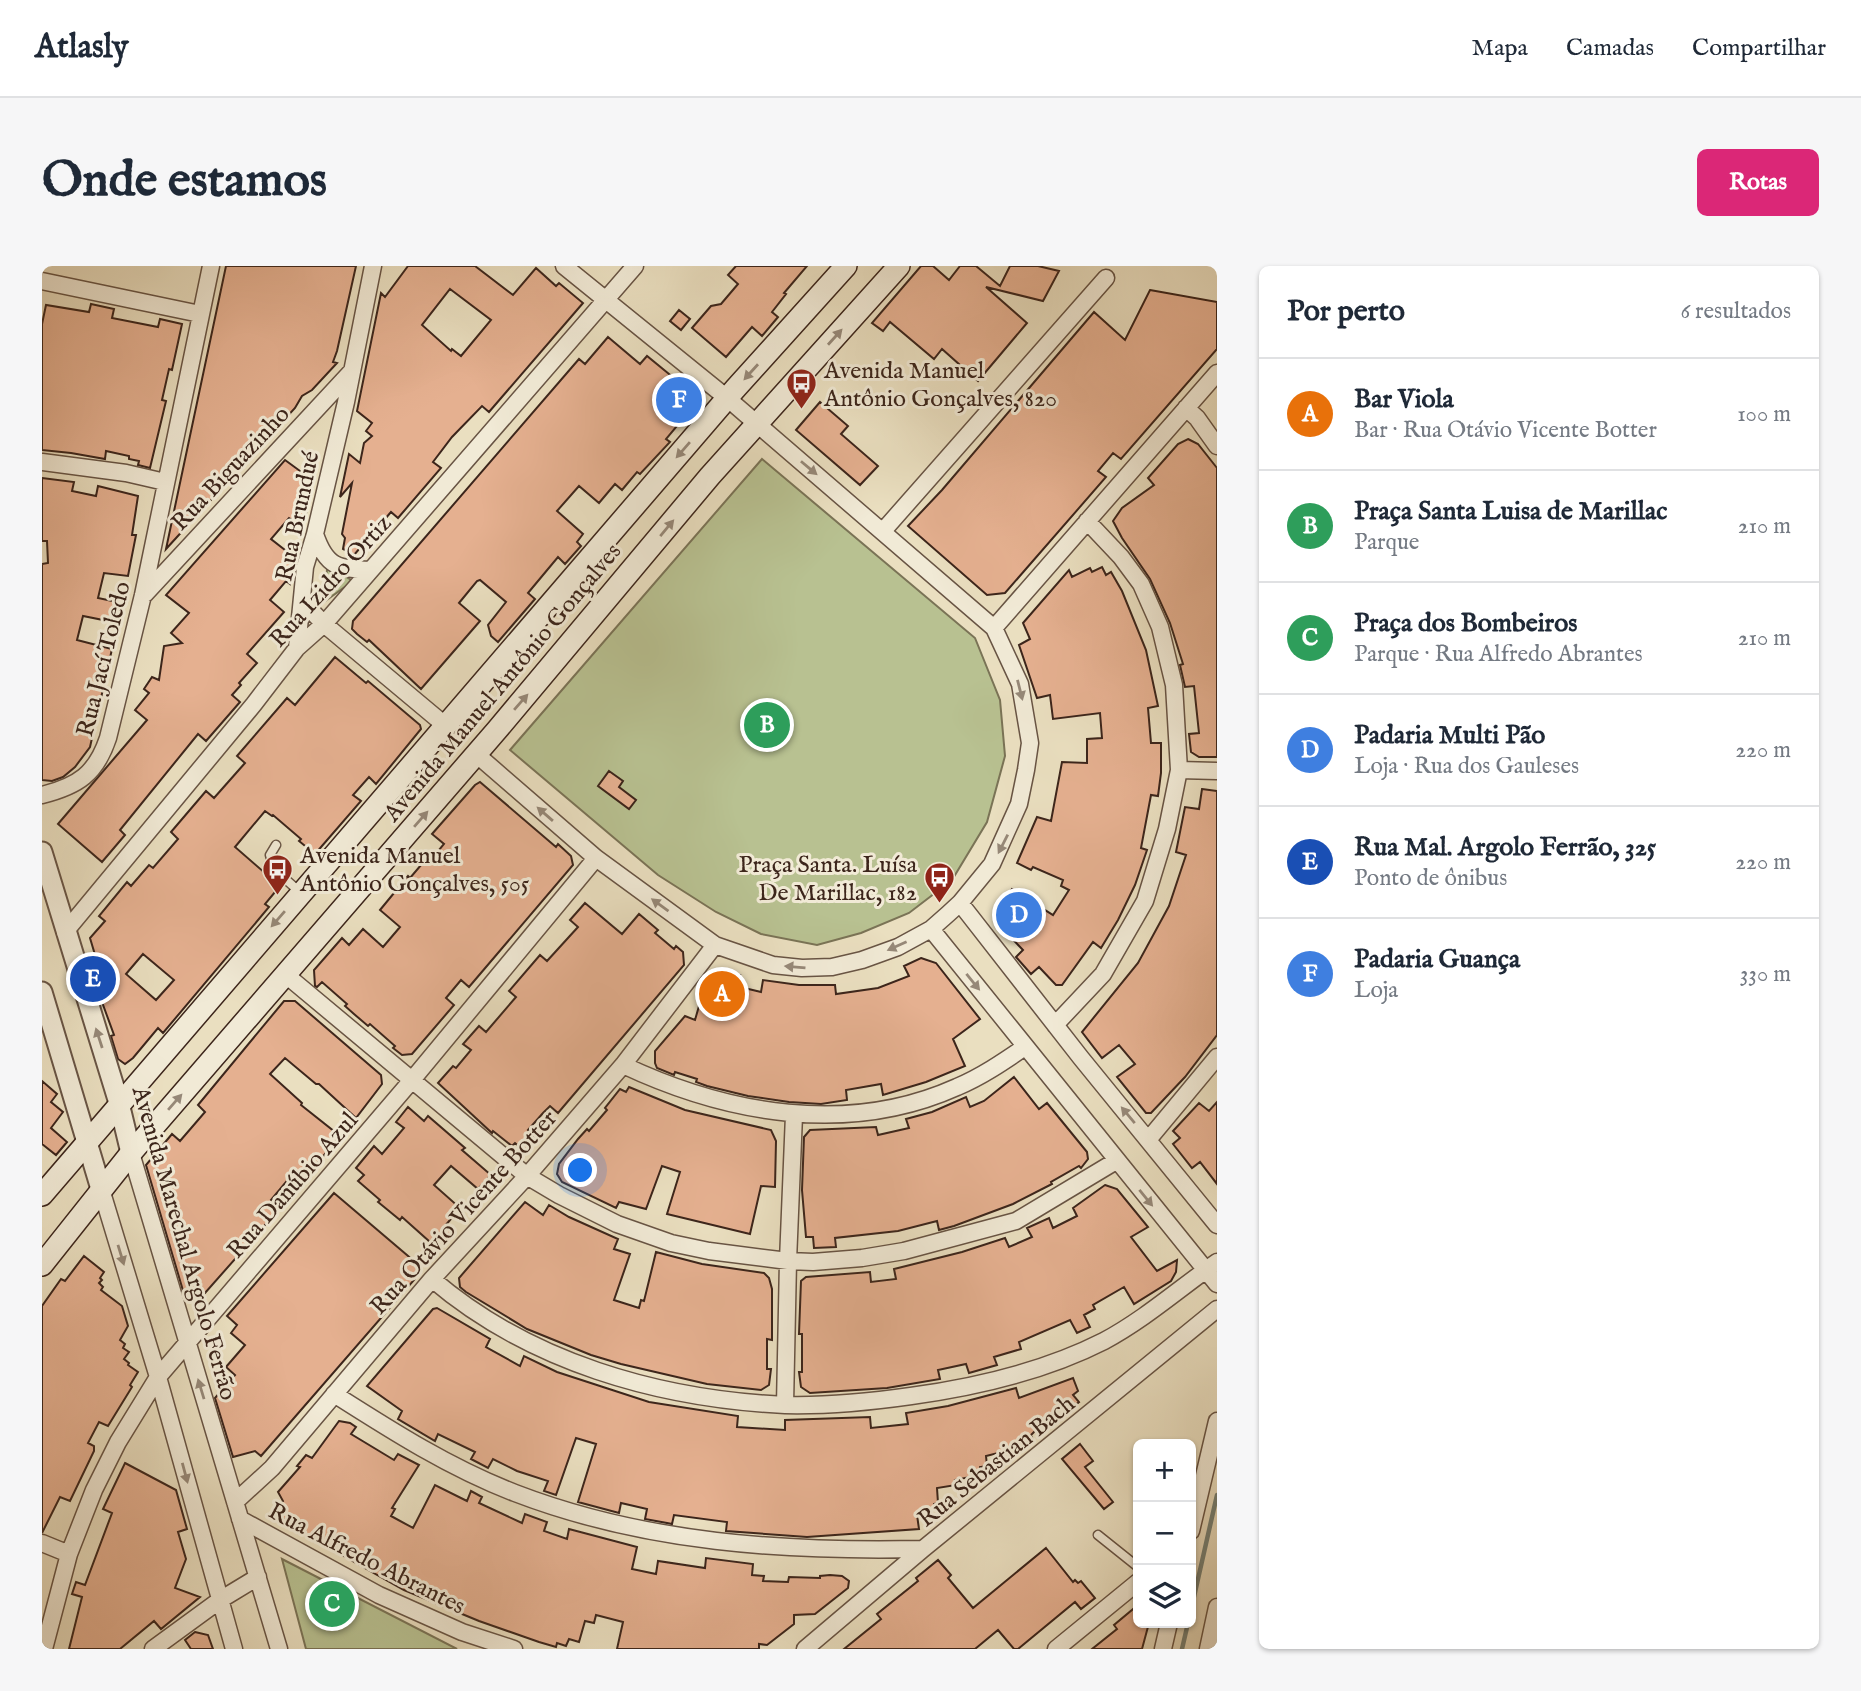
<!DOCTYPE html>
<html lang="pt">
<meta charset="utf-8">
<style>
:root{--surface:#fff;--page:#f6f6f7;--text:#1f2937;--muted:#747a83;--line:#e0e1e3;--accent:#db2777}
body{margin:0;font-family:"IM FELL English",serif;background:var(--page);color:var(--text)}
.controls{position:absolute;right:21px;bottom:21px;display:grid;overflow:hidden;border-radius:10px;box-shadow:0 2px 5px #0004}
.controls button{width:63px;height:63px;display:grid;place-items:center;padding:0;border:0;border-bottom:2px solid var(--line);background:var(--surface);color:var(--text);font:35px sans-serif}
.you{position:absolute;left:539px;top:905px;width:24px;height:24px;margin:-18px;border:5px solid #fff;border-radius:50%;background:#1a73e8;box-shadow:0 0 0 10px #1a73e833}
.badge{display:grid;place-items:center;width:46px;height:46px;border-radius:50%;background:var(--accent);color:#fff;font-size:23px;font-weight:700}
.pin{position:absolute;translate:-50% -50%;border:4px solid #fff;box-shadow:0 2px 7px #0006}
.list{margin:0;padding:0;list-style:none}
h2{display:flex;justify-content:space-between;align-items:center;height:91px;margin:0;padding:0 28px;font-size:30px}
h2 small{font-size:23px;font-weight:400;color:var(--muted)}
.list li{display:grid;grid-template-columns:46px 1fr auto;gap:21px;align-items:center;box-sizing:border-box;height:112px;padding:0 28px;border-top:2px solid var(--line)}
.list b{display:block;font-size:26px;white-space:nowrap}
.list p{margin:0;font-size:23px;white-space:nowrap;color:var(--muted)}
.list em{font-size:23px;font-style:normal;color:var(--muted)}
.icon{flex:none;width:38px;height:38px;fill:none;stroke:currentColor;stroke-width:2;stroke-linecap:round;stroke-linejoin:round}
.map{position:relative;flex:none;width:1175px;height:1383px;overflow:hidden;border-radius:10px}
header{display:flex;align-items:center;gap:42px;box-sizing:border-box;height:98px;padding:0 35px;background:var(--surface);border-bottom:2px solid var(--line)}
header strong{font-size:33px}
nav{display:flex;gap:38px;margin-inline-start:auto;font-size:24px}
.intro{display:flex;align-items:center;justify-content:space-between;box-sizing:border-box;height:168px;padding:0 42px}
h1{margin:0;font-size:49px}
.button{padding:18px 32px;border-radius:10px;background:var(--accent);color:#fff;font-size:24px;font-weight:700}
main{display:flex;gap:42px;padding:0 42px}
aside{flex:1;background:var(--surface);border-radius:10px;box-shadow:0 2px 5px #0004}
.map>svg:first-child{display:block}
</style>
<header>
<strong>Atlasly</strong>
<nav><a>Mapa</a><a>Camadas</a><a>Compartilhar</a></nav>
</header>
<div class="intro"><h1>Onde estamos</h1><a class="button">Rotas</a></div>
<main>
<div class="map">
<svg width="1175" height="1383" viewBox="0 0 1175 1383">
<rect width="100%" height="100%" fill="#eadfc0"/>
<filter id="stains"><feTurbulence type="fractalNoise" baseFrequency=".00286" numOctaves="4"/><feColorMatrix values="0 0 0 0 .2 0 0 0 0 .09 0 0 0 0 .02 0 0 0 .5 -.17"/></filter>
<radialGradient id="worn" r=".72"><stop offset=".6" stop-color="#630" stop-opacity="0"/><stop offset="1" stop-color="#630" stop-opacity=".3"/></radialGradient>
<path fill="#b8c191" stroke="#7a7356" stroke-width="2" d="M720,193l213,179 25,62 5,56 -18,66 -35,58 -43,33 -48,20 -44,12 -56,-11 -45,-22 -58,-37 -148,-125z
M286,293l8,12 17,10 -29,21z
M240,1293l175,90h-151z"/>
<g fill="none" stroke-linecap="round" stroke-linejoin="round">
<path stroke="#738076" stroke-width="4.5" d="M1149,1344l26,-115
M1140,1383l6,-26"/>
</g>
<path fill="#e5b090" stroke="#3c251b" stroke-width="2" fill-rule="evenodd" d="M184,0h130l-19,85 -4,11 4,1 -25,27 -10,6 -7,12 -129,141z
M366,0h67l38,29 23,-27 20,18 3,-3 24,20 -94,109 -7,-6 -30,31 -19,25 8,6 -43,50 -7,-6 -37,43 -11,-6 2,-11 -3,-4 10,-51 -12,14 9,-43 11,9 4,-20 8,-7 -6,-5 6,-8 -15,-12 24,-118 4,4zM408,23l41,31 -30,36 -9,-7 -1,2 -29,-26z
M694,0h71l-23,27 2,1 -14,18 6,5 -16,19 -10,-9 -26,30 -34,-29 19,-22 10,-2 17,-20 -10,-9z
M879,0h12l16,14 11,-14h16l24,20 10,-20h28l21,5 -16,30 -57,-14 41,36 -49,58 -36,-32 -8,10 -44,-37 -7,9 -11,-8z
M1108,24l67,12v47l-96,110 -8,-6 -15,18 8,6 -101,116 -18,2 -79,-69 34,-36 152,-178 31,28z
M49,38l23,5 -2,9 46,9 2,-8 22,5 -10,46 -3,-1 -7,31 4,1 -16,67 -12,-3 1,-4 -10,-2v-3l-23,-5 -1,8 -34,-6 -29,-3v-126l4,-19 43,7z
M637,44l11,9 -9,11 -11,-9z
M566,71l32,27 7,-8 33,27 -3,3 14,12 1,10 -26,31 4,3 -30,32 -3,-2 -15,18 -7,-6 -16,19 -20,-17 -22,25 26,23 -6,8 4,4 -16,18 -7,-7 -30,36 7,6 -37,43 -7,-6 -3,-11 18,-23 -26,-22 -3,1 -18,22 21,18 -59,68 -52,-49 -2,2 -10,-8 -5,-5 1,-8 226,-262 6,5z
M778,136l28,24 -7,8 37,32 -18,19 -64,-55z
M1146,173l10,5 19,24v289h-18l-8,-5 -2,-18 10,-1 -5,-47 -9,1 -5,-22 3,-1 -13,-41 -20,-44 -28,-41 -9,-17 9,-13 32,-23 -6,-7 30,-34z
M243,194l26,19 -10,10 9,7 -7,31 -14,-9 -18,21 14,11h12l-7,34 -4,-3 -16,19 14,12 -37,42 10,9 -18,20 2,2 -9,10 8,7 -34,39 -8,-7 -78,96 5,5 -23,27 -44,-38 89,-104 -12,-10 14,-17 -5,-4 8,-12 7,3 5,-34 18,-3 -11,-10 18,-20 -23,-18z
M0,212l32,4 -2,9 24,5 2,-10 40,10 -6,39h4l-8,41 -24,-3 -6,25 24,5 -4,20 -35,-7 -6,24 35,9 -22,98 -15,20 -12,10 -11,4 -10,-1v-216l6,-1 -1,-22h-5z
M1060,301l4,8 5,-3 11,19 24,59 12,56 -10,2 3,35h10v30l-3,23 -7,-1 -10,53 6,2 -12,35 -17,35 -17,28 -8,-6 -31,43h-6l-17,-18 -8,7 -15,-17 7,-7 -23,-24 -4,-14 16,-23 41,26 16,-25 -8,-4 2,-6 -30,-13 -2,3 -14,-7 20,-46 14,4 11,-59 25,1v-24l15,-1 -2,-25 -47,6 -3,-24 -13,3 -18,-53 11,-6 -7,-16 46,-53 3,7 18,-9 2,4z
M293,391l31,26 2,-2 52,44 1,4 -45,55 -7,-7 -16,18 8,6 -46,53 -16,-13 2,-2 -28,-24 -1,1 -7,-5 -30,36 45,39 -15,18 4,3 -106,126 -5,-5 -25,30 -8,6 -7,-5 -7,-23 3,-1 -12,-33 5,-7 -17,-57 15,-17 -6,-5 28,-34 4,4 18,-21 4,3 25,-29 -7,-7 35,-41 8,7 31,-35 -8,-7 50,-58 8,7zM101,688l31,26 -18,20 -30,-26z
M567,505l14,10 -4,6 17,13 -7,9 -31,-23z
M438,516l76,65 2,-3 13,12 2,9 -104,122 -8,-7 -15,18 8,7 -42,49 -10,1 -9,-7 2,-2 -25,-22 -2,2 -14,-12 -9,-8 2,-2 -25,-22 -5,5 -2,-1 -1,-16 28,-32 7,7 14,-16 20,18 17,-20 -20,-17 28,-34 2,2 17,-20 3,3 14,-17 -12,-10 43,-49z
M1160,523l15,2v244l-32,42 -34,36h-5l-29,-36 18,-13 -16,-19 -17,13 -20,-26 56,-69 31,-57 17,-51 -10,-3 9,-45 14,2z
M543,637l37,31 17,-20 19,16 -3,3 19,16 2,-3 7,6 1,13 -126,148 -8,-7 -7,7 -15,17 8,8 -11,13 -10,-8 -3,3 -19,-15 -1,2 -54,-50 15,-17 3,2 15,-18 -8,-6 16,-18 7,6 30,-35 -7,-6 31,-36 7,6 31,-34 -8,-7z
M879,692l15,5 44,56 -27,20 12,27 -39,16 -43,13 -2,-11 -35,6 1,10 -26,4 -32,-2 -41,-6 -41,-10 -11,-4 1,-3 -22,-7 -1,3 -17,-7 -2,-5v-12l30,-35 10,4 6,-21 8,1 4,-15 9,-12 18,2 -4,11 25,6 2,-12 36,5h36l1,9 42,-6 31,-12 -5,-10z
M242,735h11l86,74 1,9 -26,34 -37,-34h-3l-31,-26 -15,16 32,29 -1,2 39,31 -45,54 -9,-8 -15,18 9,8 -75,85 -6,5 -9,-1 -6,-3 -38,-129 26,-31 8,7 25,-29 -7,-7z
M972,811l25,32 8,-6 40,49 1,7 -7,9 -2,-2 -28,16 1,2 -39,20 -59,22 -15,4 -2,-9 -39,10 -63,7 1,9 -22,1 -1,-11h-7l-4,-47 2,-53 6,-7 66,-3 2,8 31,-7 -3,-9 26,-7 34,-15 4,10 14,-6z
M0,815l15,13 -6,8 12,10 -12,16 16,14 -11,13 -14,-11z
M587,821l56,23 86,20 5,11 -1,46 -14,-1 -11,48 -83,-20 13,-42 -18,-6 -16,43 -27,-7 -3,6 -54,-26 -5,-8 2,-10 19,-25 9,-10 2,2 18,-21 -2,-2 15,-19 6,3z
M1175,836v82l-17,-22 -8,6 -19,-24 7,-6 -7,-7 26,-28 10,8z
M366,841l16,14 4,-5 37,32 -3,2 29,25 -13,14 -27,-23 -17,19 26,23 -15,18 8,7 -14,17 -37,-33 -2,3 -22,-18 2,-2 -22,-19 6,-6 -8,-7 18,-22 8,8 22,-26 -8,-6z
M1063,919l12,4 31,38 -17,10 26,34 20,-11 -1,12 -5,9 -37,23 -10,-17 -31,18 2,4 -11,6 6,12 -13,6 -7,-13 -51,22 2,7 -27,8 3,8 -28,8 -3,-9 -28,6 2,9 -53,9 -77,5 -9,-6 -2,-15h3v-38h-3l2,-53 5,-4 64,-5 1,10 25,-3 -2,-10 68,-17 43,-14 4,9 23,-10 -5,-9 22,-10 4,10 24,-12 -4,-8z
M292,927l87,74v5l-160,184 -6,-5 -22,6 -18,-59 20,-23 -9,-8 19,-22 -14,-12 6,-8 -10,-9z
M483,936l18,13 6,-10 20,12 49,22 -4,10 16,5 -16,46 25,8 2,-8 3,1 12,-49 46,12 62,9 5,5 3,11v51l-5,-1v30h4l-2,16 -8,5 -54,-6 -86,-20 -30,-9 -64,-26 -61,-37 -6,-5 -1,-9z
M42,990l20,16 -4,6 2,2 -3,3 4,4 -2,3 21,16 6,20 -8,14 5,4 -2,4 6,4 -5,7 5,4 -1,2 10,7 -8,13 2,2 -24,39 -9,-4 -11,21 6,3v5l-24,50 -10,-4 -18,36v-227l19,-27 4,2z
M395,1042l53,31 -4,8 34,19 4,-10 33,16 92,30 89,14 -1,11 48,3v-10l85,-3 1,11 37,-4 -2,-11 42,-7 68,-18 3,10 54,-20 5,13 -5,4 6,7 -11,9 -3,-5 -23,18 -11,11 2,5 -7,6 -40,10 1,10 -7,1v8l-25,5 1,5 -19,3 1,15 -4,1v4l-8,1 1,5 -10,1 2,14 -112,8 -81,-6 1,-9 -53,-7 -2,9 -5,-1 -22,-4 2,-10 -26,-6 -2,10 -41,-11 18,-58 -20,-6 -20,57 -12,-4 4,-10 -31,-10 -24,-12 -5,9 -17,-9 4,-7 -37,-18 -3,7 -37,-22 4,-8 -35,-25 66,-77z
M297,1155l11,2 6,4 -5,7 43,26 4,-6 21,11 -27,43 3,1 -4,7 22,12 22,-43 32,16 4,-10 11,6 -3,6 43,20 3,-9 22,8 -3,9 23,8 2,-10 68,18 -5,22 24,5 2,-13 47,7 1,-10 47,6 -1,11 12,1 -1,5 25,1 1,-5 31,1v-2l10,-1 12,1 7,5 -1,7 -33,26 -21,1v9l-27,21 -8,-1v5h-142l6,-27 -27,-7 -2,8 -9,-2 -6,21 -10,-3 -3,7 -9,-3 -1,4 -17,-5 -60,-21 -75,-31 -87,-49 -44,-29 10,-11 -5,-9 22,-25 -3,-1 9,-11 6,3z
M1038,1178l13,17 -8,6 28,35 -9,7 -42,-50z
M83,1197l51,27 11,39 -9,3 8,27 -11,29 25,9 -39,32 -7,-8 -34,28h-51l13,-52 -10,-3 4,-12 9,3 27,-72 -9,-4z
M1004,1282l27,34 2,-2 3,3 3,-2 14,17 -14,11 -6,-7 -57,47h-4l-16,-19 -23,19h-131l37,-30 -4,-5 41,-33 -2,-3 22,-18 13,15 -3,3 25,30z
M1096,1339v18h11l-7,26h-50l25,-20 -3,-4z
M153,1366l13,3 5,14h-22l-6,-9z"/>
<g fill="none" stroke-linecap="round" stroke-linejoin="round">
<defs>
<path id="service" d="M234,579l-6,10 4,14 27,24
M1056,1269l40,32"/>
<path id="minor" d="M0,15l158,33
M1144,142l11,10 20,28
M0,196l84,11 39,9
M841,265l223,-253
M273,268c11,33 23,35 56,36
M103,328l206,-222
M260,335l22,23 122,102
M952,362l223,-255
M255,382l8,-81 10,-33 31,-132 27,-136
M434,488l120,104 119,87 58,20 29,3 30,-1 30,-7 36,-13 33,-18 17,-15 12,-11 32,-39 27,-60 7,-34 4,-27 -10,-59 -26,-56 -267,-230 -163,-132
M1137,504l38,1
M0,529c36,-9 54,-21 66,-57l35,-143 68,-329
M918,637l121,155 136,167
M889,663l286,355
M23,666l189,-228 43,-56 27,-24 311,-358
M244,709l241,201 32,19 58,29 54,19 38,8 79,10 25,1 49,-4 42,-7 112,-30 100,-60
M1013,759l48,-51 42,-73 22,-72 12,-59 -5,-85 -14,-58 -19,-43 -20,-27 -34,-36
M581,799c104,49 225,71 334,22 24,-10 46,-25 68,-40
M1106,874l69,-83
M89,887l148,496
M59,923l57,188 76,272
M390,1013c97,83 226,120 353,126 42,1 84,-3 126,-9 66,-9 134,-25 193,-55 41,-22 76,-53 113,-79
M292,1128c58,37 116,74 181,99 130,50 270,59 408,56
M743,1139l3,-144 6,-146
M193,1236l37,-34 160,-189 95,-103 96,-111 92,-120
M198,1253l139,76 83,37 52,17
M1149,1265l26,-110
M0,1277l27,11
M2,1383l25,-95 25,-64 24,-48 40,-65 254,-297 184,-222
M111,1383l67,-49 38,-23
M763,1383l118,-100 294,-240
M1014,1383l82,-67
M1121,1383l6,-26
M1166,1383l9,-42"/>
<path id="tertiary" d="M0,586l77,251 12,50
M0,726l59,197"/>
<path id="secondary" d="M0,929l693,-806 111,-123
M0,999l89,-112 366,-423 213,-254 189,-210"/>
</defs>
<use href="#service" stroke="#685444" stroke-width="11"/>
<use href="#minor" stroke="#685444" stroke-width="19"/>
<use href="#tertiary" stroke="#685444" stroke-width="23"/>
<use href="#secondary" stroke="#3c251b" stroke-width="24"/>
<use href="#service" stroke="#f1ead6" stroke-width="8"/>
<use href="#minor" stroke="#f1ead6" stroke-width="16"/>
<use href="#tertiary" stroke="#f1ead6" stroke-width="19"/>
<use href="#secondary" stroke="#f1ead6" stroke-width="21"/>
</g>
<defs><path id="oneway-solid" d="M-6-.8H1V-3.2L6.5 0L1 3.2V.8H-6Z" transform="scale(1.75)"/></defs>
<g fill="#968878">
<use href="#oneway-solid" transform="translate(793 71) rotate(-48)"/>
<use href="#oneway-solid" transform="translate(709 106) rotate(132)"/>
<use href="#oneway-solid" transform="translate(641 184) rotate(131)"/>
<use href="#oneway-solid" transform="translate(767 202) rotate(40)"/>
<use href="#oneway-solid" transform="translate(625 262) rotate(-50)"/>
<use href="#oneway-solid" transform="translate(978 424) rotate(76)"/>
<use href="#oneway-solid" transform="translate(479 436) rotate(-49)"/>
<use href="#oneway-solid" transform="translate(503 548) rotate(-139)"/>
<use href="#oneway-solid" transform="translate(379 553) rotate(-49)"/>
<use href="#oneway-solid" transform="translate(961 578) rotate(117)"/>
<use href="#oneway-solid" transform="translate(618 639) rotate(-144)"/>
<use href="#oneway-solid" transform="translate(236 653) rotate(131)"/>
<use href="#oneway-solid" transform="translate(855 680) rotate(156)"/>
<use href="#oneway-solid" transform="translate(753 701) rotate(-175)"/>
<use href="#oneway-solid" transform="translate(931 716) rotate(51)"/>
<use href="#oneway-solid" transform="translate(57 772) rotate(-108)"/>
<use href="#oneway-solid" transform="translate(133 836) rotate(-49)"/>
<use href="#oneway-solid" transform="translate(1086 849) rotate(-130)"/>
<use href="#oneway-solid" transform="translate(1104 932) rotate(51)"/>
<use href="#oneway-solid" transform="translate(79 989) rotate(73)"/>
<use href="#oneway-solid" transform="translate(159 1123) rotate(-107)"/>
<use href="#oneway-solid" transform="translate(143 1207) rotate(75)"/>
</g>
<defs>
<symbol id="bus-pin" viewBox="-11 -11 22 30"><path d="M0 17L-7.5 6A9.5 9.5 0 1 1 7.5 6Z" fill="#8f2418" stroke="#f1ead6"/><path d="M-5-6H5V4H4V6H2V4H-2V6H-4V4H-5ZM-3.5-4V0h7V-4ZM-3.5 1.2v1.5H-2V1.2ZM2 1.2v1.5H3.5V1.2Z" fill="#fff"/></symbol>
</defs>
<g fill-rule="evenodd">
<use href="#bus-pin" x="742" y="100" width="35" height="47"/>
<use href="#bus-pin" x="218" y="586" width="35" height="47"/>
<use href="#bus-pin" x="880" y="594" width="35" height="47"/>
</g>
<g text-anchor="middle" stroke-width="6" stroke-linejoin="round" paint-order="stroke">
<g font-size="24" fill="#3c251b" stroke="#f1ead6" text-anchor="start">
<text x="782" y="112">Avenida Manuel<tspan x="782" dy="28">Antônio Gonçalves, 820</tspan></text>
<text x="258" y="597">Avenida Manuel<tspan x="258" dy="28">Antônio Gonçalves, 505</tspan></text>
<text x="875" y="606" text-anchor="end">Praça Santa. Luísa<tspan x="875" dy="28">De Marillac, 182</tspan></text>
</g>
<g font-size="24" fill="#3c251b" stroke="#f1ead6">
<text transform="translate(188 202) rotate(-47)" y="8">Rua Biguazinho</text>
<text transform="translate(255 250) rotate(-78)" y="8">Rua Brundué</text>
<text transform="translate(288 315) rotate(-48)" y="8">Rua Izidro Ortiz</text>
<text transform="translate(61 393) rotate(-76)" y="8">Rua Jací Toledo</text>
<text transform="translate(460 416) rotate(-50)" y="8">Avenida Manuel Antônio Gonçalves</text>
<text transform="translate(250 919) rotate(-49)" y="8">Rua Danúbio Azul</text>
<text transform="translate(421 946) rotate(-48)" y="8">Rua Otávio Vicente Botter</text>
<text transform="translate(143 977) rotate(74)" y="8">Avenida Marechal Argolo Ferrão</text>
<text transform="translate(954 1195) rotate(-39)" y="8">Rua Sebastian Bach</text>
<text transform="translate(325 1292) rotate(27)" y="8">Rua Alfredo Abrantes</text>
</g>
</g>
<rect width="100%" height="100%" filter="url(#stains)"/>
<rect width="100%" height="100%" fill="url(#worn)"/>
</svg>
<div class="controls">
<button>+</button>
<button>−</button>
<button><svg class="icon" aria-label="layers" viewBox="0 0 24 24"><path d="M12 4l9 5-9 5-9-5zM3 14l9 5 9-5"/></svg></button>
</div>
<div class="you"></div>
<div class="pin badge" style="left:680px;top:728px;background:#e8710a">A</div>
<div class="pin badge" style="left:725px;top:459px;background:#2e9e5b">B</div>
<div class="pin badge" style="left:290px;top:1338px;background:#2e9e5b">C</div>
<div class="pin badge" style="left:977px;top:649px;background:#3f7fe0">D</div>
<div class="pin badge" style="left:51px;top:713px;background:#1a4fb4">E</div>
<div class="pin badge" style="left:637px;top:134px;background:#3f7fe0">F</div>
</div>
<aside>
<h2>Por perto<small>6 resultados</small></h2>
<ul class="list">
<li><span class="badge" style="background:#e8710a">A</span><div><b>Bar Viola</b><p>Bar · Rua Otávio Vicente Botter</p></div><em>100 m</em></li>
<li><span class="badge" style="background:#2e9e5b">B</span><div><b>Praça Santa Luisa de Marillac</b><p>Parque</p></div><em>210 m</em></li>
<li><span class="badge" style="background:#2e9e5b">C</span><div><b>Praça dos Bombeiros</b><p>Parque · Rua Alfredo Abrantes</p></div><em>210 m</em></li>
<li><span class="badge" style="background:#3f7fe0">D</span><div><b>Padaria Multi Pão</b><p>Loja · Rua dos Gauleses</p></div><em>220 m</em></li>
<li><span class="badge" style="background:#1a4fb4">E</span><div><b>Rua Mal. Argolo Ferrão, 325</b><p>Ponto de ônibus</p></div><em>220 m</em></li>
<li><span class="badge" style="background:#3f7fe0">F</span><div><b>Padaria Guança</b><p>Loja</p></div><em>330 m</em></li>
</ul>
</aside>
</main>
